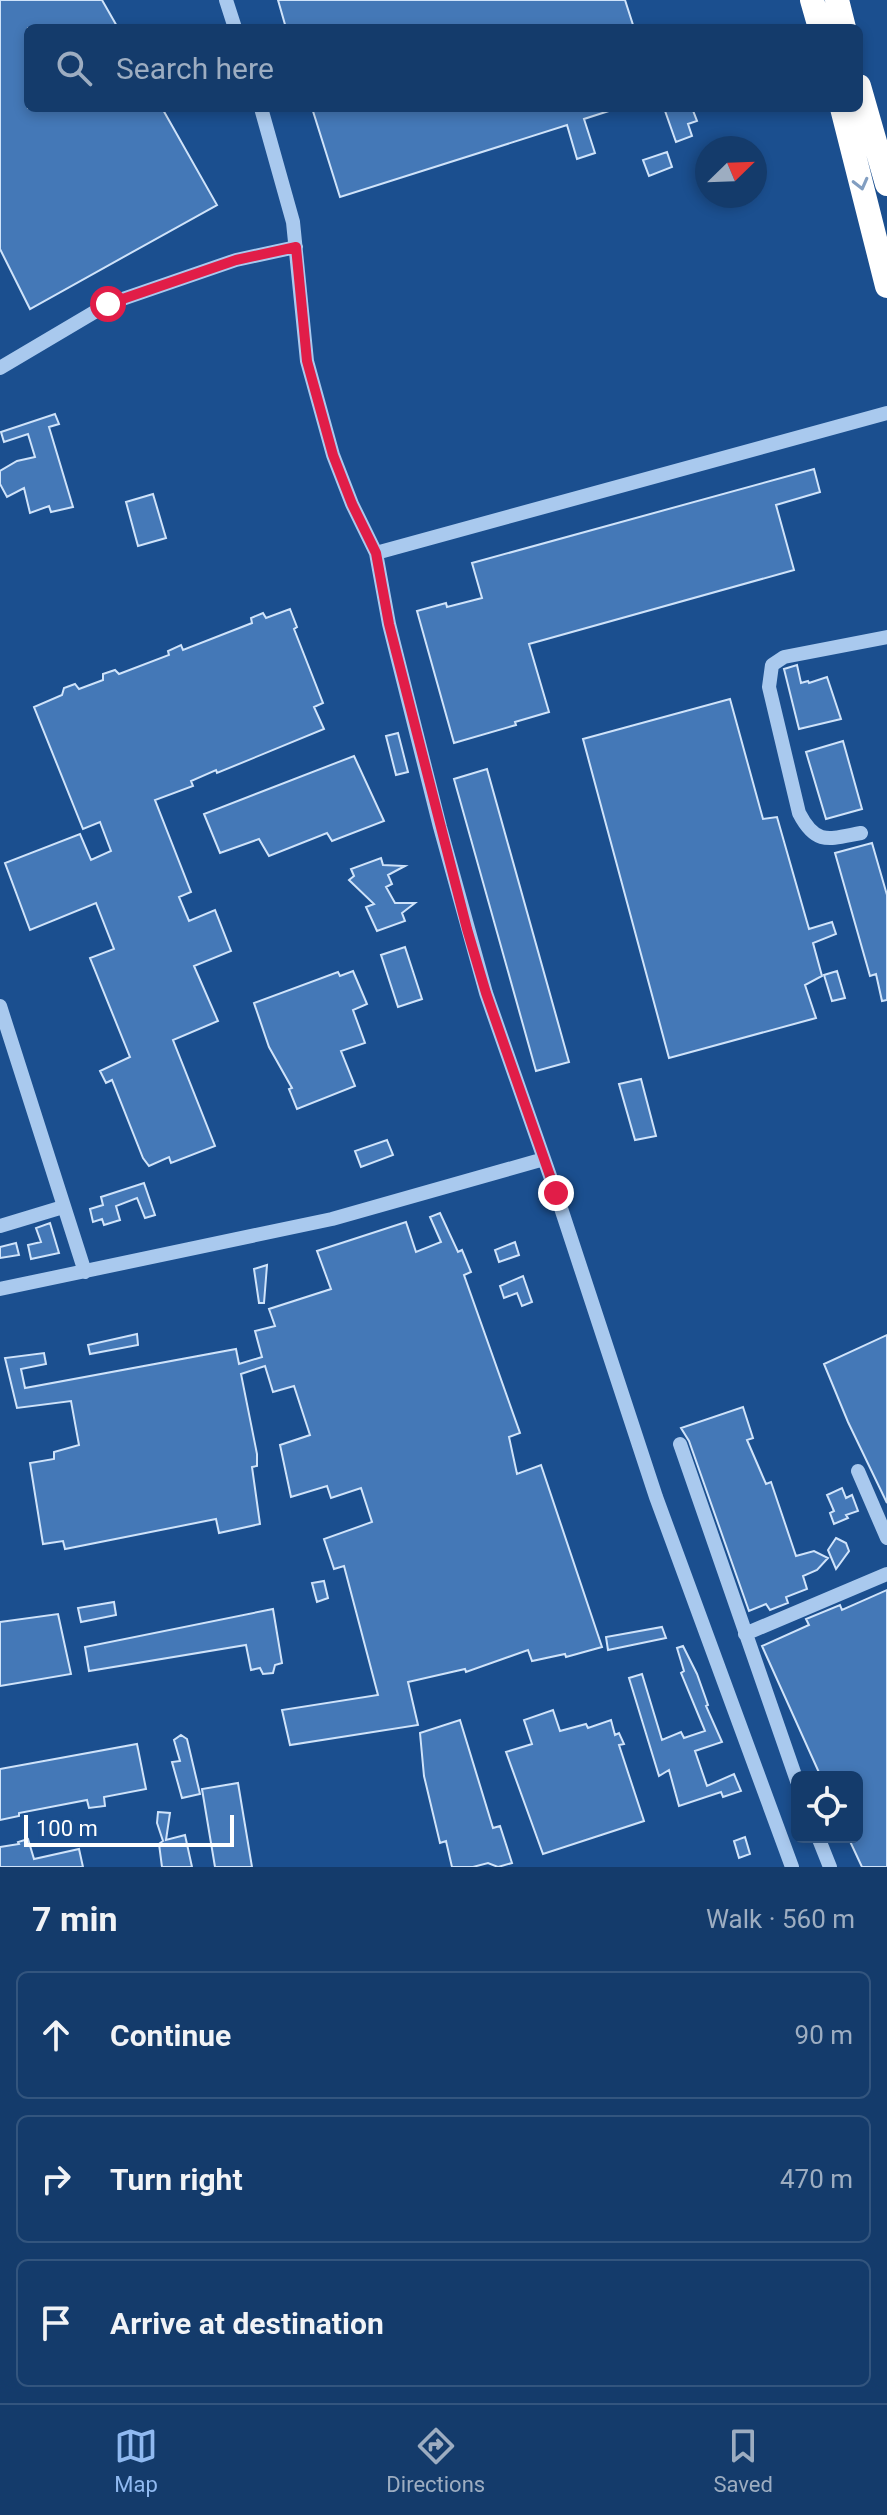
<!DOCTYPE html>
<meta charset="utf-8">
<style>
:root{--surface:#143b6b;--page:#214673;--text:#f1f3f6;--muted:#9dadc1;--line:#33557e;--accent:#90b9f0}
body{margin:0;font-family:Roboto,sans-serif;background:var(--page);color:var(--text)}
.controls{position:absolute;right:24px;bottom:24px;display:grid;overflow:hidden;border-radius:12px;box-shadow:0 4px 12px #0003}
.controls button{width:72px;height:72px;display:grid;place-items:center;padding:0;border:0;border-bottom:2px solid var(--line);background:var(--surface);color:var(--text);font:40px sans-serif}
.compass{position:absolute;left:695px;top:136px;width:72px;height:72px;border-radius:50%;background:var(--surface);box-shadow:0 4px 12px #0003;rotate:67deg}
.scale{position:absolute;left:24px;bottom:20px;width:210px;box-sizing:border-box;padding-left:8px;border:4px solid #fff;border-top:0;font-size:22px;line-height:28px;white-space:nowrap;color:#fff;-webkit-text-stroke:6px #1b4f8f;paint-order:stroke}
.stop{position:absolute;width:24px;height:24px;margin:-18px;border:6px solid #e11d48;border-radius:50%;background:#fff}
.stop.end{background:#e11d48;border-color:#fff;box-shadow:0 2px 8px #0008}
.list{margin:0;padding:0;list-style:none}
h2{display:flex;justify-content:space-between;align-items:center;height:104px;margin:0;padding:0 32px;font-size:34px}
h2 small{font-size:26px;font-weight:400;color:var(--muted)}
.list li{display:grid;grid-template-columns:52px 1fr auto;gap:24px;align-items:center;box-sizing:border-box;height:128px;margin:0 16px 16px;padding:0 16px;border:2px solid var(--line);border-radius:12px}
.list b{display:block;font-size:30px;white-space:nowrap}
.list em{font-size:26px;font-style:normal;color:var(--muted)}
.icon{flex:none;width:44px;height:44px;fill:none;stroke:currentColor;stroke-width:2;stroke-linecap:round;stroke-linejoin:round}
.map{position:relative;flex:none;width:887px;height:1867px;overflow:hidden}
.search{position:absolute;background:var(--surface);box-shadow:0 4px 12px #0003;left:24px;right:24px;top:24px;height:88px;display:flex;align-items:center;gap:20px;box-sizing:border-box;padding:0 28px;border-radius:12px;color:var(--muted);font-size:30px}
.sheet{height:536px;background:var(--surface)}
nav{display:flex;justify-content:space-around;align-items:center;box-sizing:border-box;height:112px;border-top:2px solid var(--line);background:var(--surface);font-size:22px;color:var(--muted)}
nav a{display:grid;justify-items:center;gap:4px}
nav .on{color:var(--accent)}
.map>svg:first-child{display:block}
</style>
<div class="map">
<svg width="887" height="1867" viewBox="0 0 887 1867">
<rect width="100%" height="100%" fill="#1b4f8f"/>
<path fill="#4478b7" stroke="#cfe3fa" stroke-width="2" d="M0,0h102l16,28h-90v80h134l55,97 -187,104 -30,-60z
M278,0h347l9,28h-348z
M312,108h300v2l-28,9 11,34 -18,6 -10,-34 -227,72z
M664,108h28l5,13 -9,3 4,12 -16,6z
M667,152l5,15 -23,9 -6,-16z
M55,414l4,10 -10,3 24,80 -22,5 -2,-6 -19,7 -6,-25 -17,9 -7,-13v-13l17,-10 18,-4 -7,-23 -24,8 -3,-10z
M814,469l6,23 -44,13 18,65 -265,74 20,68 -34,10 1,3 -62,18 -37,-132 29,-8 1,4 35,-9 -10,-35z
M153,494l13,44 -28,8 -12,-44z
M290,609l7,18 -3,2 29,74 -9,4 10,22 -107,44 -1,-3 -25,11 2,5 -38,14 36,92 -12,5 10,24 26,-11 16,41 -37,15 24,55 -45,19 42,106 -44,17 -2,-6 -20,9 -6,-8 -31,-78 -6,3 -6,-12 30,-14 -40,-99 24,-9 -18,-46 -66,27 -25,-67 75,-29 11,26 20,-9 -11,-29 -17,7 -49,-122 28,-12 2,-7 11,-4 4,5 24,-9v-6l12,-4 4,4 50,-19 -1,-4 13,-6 2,5 69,-27 -1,-5 12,-5 3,5z
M797,665l4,18 7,-2 1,2 18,-6 14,42 -42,10 -15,-60z
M730,699l33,120 14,-2 32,112 23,-7 4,12 -23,9 9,33 -17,9 11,33 -147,40 -86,-319z
M398,733l10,39 -12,3 -10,-39z
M843,741l19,68 -36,10 -20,-67z
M354,756l30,65 -52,20 -5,-8 -58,23 -10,-17 -39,14 -16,-39z
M487,769l82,293 -33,9 -82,-292z
M872,843l15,52v105l-5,1 -6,-27 -6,2 -35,-123z
M381,858l2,7 22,1 -17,9 4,9 -6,3 9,16h20l-13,10 3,8 -28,10 -11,-24 8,-3 -25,-24 5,-4 -3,-7z
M405,947l17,52 -24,8 -17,-52z
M353,971l14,33 -14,6 12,33 -24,8 14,35 -58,23 -8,-20 3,-1 -23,-41 -15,-44 84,-31 2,4z
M837,971l8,27 -13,3 -8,-26z
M641,1079l15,57 -21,4 -16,-56z
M387,1140l6,15 -32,12 -6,-16z
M144,1183l11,32 -10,3 -8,-20 -21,8 4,14 -16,5 -2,-6 -9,3 -3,-13 13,-4 -2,-8z
M440,1213l18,39 4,-2 9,22 -7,3 56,158 -11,4 8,37 24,-9 61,182 -36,10 -1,-3 -33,7 -4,-11 -62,22 -1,-3 -57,13 10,43 -128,20 -8,-35 96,-15 -34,-129 -10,3 -10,-30 48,-17 -11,-34 -30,10 -4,-12 -36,11 -11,-52 30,-10 -16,-49 -21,6 -8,-26 -24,8 16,80v12l-5,1 8,57 -41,9 -3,-14 -151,30 -2,-8 -20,3 -13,-81 24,-4v-7l25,-7 -8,-44 -54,7 -12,-50 39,-5 2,11 -25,5 4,19 211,-39 3,15 23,-7 -7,-26 20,-5 -6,-17 62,-20 -14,-38 89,-29 10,30 25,-10 -11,-25z
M50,1223l9,30 -28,6 -3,-14 13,-3 -5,-14z
M515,1242l4,13 -20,7 -4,-12z
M16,1243l3,12 -19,3v-11z
M267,1265l-3,38h-5l-5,-34z
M523,1276l9,26 -10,4 -5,-13 -13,5 -4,-12z
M137,1334l1,11 -48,9 -2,-9z
M887,1335v168l-39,-81 -24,-58z
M743,1407l10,31 -6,2 19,44 5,-2 25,74 18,-5 14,7 -11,12 -14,6 4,13 -21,8 2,6 -18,7 -4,-6 -17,7 -60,-170 -8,-13z
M842,1488l4,10 6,-3 6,16 -12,4 2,3 -14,6 -4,-11 4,-2 -7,-16z
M836,1538l10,5 3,8 -13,18 -8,-19z
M324,1581l4,17 -11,4 -5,-19z
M887,1590v277h-25l-14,-30h9v-60h-36l-59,-131 47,-21 -3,-6 34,-14 2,5z
M114,1602l2,13 -35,7 -3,-14z
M273,1609l9,54 -7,2 -2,8 -10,1 -3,-6 -9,2 -5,-25 -157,26 -4,-24z
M58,1614l13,60 -71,12v-64z
M662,1627l4,11 -58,12 -2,-13z
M683,1646l14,28 11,31 -2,1 16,36 -27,9 12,35 27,-12 7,17 -18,6 -2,-5 -42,14 -10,-36 -10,6 -30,-98 13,-4 20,66 19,-8 3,6 21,-7 -24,-58 3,-2 -7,-23z
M553,1710l7,21 26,-7 2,4 23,-8 4,15 4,-2 5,11 -5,1 25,76 -101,33 -37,-102 26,-8 -8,-24z
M460,1720l33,108 7,-2 12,37 -14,4 -10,-4 -15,4h-21l-6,-26 -6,2 -16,-67 -4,-43z
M181,1735l6,4 13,55 -18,4 -10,-36 8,-1 -6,-21z
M137,1744l9,45 -42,8 1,9 -16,2 -2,-8 -68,13v3l-19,4v-51z
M238,1783l14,84h-37l-13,-78z
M158,1812l12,1 -4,27 19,-5 7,32h-30l-3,-23 4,-3 -6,-18z
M745,1837l5,17 -11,4 -5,-17z
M28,1839l6,20 45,-10 4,18h-83v-20l19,-3 -1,-2z"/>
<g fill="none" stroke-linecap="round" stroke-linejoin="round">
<path stroke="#a9c9ee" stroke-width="14" d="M226,0l9,28
M261,108l32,114 14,139 26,94 19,49 24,49 13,71 51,203 46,166 70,200 100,304 136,370
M0,368l108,-64 128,-44 60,-13
M376,553l511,-140
M861,833c-32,6 -45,13 -62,-20l-30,-126 3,-22 12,-8 103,-20
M0,1006l85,266
M0,1226l63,-19
M0,1289l332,-70 212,-60
M680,1444l117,337
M858,1471l29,67
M745,1634l142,-60
M818,1837l12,30"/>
<path stroke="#fff" stroke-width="24" d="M812,0l8,28
M837,0l7,28
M859,86l28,98
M842,108l45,178"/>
</g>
<defs><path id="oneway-chevron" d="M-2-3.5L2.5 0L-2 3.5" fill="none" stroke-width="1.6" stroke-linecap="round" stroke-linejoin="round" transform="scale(2)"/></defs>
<use stroke="#829ec1" href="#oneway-chevron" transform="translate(861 184) rotate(76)"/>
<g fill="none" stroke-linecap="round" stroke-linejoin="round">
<path stroke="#e11d48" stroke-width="10" d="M108,304l128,-44 60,-13 11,114 26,94 19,49 24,49 13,71 78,305 19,64 70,200"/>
</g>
</svg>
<div class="controls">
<button><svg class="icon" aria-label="locate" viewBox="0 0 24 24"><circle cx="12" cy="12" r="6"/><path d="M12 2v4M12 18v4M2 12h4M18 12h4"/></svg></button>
</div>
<svg class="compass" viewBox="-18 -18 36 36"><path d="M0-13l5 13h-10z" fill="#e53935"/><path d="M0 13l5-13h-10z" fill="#9dadc1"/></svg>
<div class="scale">100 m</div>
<div class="stop" style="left:108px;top:304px"></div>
<div class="stop end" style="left:556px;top:1193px"></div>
<div class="search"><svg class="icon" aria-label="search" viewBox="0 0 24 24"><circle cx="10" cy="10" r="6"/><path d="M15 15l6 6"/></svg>Search here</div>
</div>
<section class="sheet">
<h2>7 min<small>Walk · 560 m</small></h2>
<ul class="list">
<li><svg class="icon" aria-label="ahead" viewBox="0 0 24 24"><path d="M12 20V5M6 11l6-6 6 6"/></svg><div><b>Continue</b></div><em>90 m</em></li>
<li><svg class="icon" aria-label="right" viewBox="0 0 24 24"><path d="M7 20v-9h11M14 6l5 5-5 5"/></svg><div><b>Turn right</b></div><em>470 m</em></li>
<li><svg class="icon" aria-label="arrive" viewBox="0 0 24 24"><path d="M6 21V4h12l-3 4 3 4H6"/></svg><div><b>Arrive at destination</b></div></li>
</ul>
</section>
<nav>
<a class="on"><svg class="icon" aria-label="map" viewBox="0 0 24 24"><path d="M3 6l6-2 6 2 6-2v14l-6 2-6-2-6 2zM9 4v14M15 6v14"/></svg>Map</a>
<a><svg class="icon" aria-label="directions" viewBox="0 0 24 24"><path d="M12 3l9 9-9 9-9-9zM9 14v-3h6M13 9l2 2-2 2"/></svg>Directions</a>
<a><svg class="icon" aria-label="saved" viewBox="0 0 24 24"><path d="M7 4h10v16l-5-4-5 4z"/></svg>Saved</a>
</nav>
